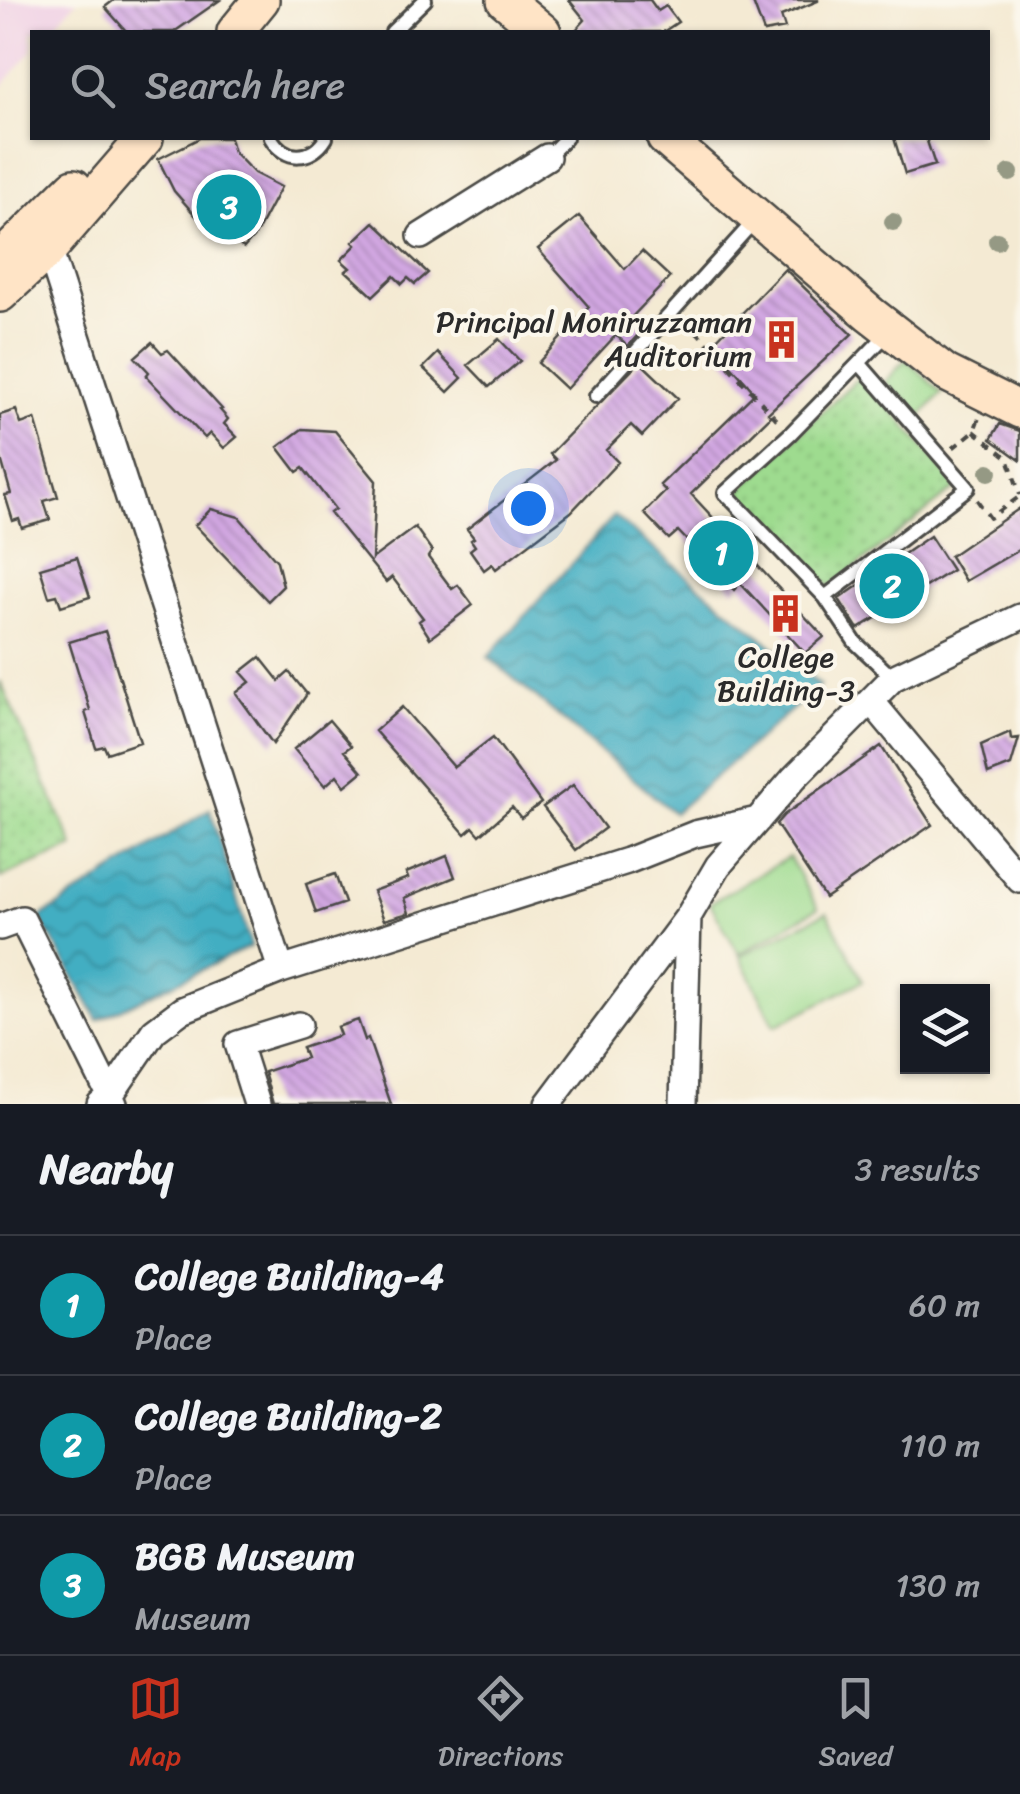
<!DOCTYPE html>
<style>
:root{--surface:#171b24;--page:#242831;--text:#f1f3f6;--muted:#9ea1a6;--line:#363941;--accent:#c8321e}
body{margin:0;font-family:Sriracha,sans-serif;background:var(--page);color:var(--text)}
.controls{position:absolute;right:30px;bottom:30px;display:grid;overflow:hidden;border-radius:0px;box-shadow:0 2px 8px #0004}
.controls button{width:90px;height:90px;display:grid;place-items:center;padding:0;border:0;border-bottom:2px solid var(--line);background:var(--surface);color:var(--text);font:50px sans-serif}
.you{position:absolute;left:528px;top:508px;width:35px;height:35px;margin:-25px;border:8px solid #fff;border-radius:50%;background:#1a73e8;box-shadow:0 0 0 15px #1a73e833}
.badge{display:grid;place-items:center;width:65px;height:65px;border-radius:50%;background:var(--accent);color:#fff;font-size:32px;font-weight:700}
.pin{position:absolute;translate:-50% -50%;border:5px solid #fff;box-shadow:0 2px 10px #0006}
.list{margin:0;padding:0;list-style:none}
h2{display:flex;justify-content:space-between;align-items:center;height:130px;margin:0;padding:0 40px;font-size:42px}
h2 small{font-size:32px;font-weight:400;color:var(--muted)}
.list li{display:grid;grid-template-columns:65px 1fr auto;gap:30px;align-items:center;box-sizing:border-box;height:140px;padding:0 40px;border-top:2px solid var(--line)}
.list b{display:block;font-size:38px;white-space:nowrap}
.list p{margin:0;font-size:32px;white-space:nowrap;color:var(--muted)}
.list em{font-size:32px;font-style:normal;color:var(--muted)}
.icon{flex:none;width:55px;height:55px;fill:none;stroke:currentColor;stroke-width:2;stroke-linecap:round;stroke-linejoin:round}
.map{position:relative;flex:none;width:1020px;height:1104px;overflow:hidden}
.search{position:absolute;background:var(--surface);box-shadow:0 2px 8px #0004;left:30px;right:30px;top:30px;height:110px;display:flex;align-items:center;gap:25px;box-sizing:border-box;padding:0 35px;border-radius:0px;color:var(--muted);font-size:38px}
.sheet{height:550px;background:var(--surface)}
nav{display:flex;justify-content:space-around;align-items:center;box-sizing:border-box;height:140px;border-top:2px solid var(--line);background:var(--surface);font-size:28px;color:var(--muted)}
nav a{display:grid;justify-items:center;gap:5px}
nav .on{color:var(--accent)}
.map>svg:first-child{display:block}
</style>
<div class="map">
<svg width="1020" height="1104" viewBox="0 0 1020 1104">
<defs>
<pattern id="grass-dots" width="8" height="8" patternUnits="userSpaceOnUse" patternTransform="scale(2.5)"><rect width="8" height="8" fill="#9edb8f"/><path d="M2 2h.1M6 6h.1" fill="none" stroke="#88bc7c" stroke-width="1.8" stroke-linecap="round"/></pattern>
<pattern id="water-waves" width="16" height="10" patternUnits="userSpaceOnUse" patternTransform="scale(2.5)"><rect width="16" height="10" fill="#43aec2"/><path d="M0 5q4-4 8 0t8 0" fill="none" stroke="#388e9e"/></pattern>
<pattern id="building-back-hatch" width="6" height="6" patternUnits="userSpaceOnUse" patternTransform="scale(2.5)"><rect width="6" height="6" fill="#d2a7e2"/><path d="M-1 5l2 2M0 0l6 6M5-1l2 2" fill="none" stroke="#ab88b7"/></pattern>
</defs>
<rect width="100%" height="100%" fill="#fbf7ec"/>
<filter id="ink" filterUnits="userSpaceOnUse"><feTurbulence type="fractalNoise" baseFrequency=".01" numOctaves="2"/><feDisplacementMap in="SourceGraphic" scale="20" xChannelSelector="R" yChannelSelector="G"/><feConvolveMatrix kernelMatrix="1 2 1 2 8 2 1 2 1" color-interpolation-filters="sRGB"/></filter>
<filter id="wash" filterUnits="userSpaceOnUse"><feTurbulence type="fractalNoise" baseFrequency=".0048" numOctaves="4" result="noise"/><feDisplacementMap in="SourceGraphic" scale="40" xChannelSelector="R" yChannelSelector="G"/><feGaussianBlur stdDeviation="2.25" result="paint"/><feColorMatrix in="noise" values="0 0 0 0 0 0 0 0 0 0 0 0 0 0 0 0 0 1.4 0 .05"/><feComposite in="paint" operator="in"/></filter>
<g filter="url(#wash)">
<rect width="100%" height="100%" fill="#f4ead3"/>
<path fill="#f0d0e5" d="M0,0h77l-28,32h-17v19l-32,37z"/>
<path fill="url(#grass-dots)" stroke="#64835d" stroke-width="2.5" d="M862,374l95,113 -127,100 -91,-96z
M0,681l74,166 -74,31z"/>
<path fill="#9edb8f" stroke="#64835d" stroke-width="2.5" d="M906,359l36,34 -21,23 -36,-34z
M789,857l29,51 -79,46 -29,-51z
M827,912l36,69 -88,45 -35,-70z"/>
<path fill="url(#water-waves)" stroke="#376c76" stroke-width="2.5" d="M614,516l206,169 -146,128 -186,-156z
M210,809l41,137 -153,74 -58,-102z"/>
<g id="blocks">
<path fill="url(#building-back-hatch)" d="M114,0h106l-46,32h-47l-22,-25z
M569,0h81l8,11 8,-5 12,16 -15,10h-89l11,-12z
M752,0h66v1l-37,15 4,12 -21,4z
M200,138h30l4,14 20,21 27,14 -25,47 -12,14 -41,-24 -29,-33 -16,-32z
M894,138h32l9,27 -30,9z
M579,216l46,53 17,-18 28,26 -39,41 12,11 -15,17 -12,-11 -50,54 -28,-26 51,-56 -51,-58z
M374,222l54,51 -13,11 -7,-6 -6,6 -8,-8 -21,20 -27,-25 4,-3 -9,-8 15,-15 -3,-3z
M785,269l67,65 -84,79 3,3 -80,78 133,143 -19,16 -65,-70 -6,7 -56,-59 -9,8 -25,-26 22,-22 -6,-6 95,-92 -43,-49z
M499,339l21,22 -31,26 -21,-22z
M152,342l10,11 6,-3 54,59 -2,1 8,9 -4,5 13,13 -13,11 -14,-15 -5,5 -59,-62 3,-4 -14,-15z
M438,353l24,25 -14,14 -25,-24z
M640,362l38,36 -36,38 -11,-11 -25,25 12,12 -47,50 -75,57 -4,-5 -8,6 -14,-20 5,-4 -4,-6 3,-2 -7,-9 89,-69 -6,-6z
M16,410l5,14 14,-5 23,78 -14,4 6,19 -28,8 -3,-9 -6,2 -8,-26 6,-1 -11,-39v-40z
M1000,424l20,7v29l-29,-21z
M302,429l33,2 41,50 -4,78 43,-32 17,24 -4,6 24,32 6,-4 15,20 -43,33 -11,-17 4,-3 -31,-41 -6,5 -56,-69 5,-4 -32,-41 -6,4 -19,-25z
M1020,508v41l-55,32 -15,-25z
M211,509l28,8 38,44 6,25 -15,15 -73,-76z
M930,536l22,34 -94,59 -19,-30z
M77,557l13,40 -29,9 -4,-11 -8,2 -9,-29z
M105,631l35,111 -33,11 -3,-7 -8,2 -11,-36 5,-2 -21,-68z
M260,657l19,24 10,-9 18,22 -34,50 -37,-51 14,-11 -9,-10z
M402,707l52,60 39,-30 48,66 -20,15 -9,-11 -32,28 -7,-8 -8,7 -90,-103z
M329,720l22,26 -7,5 18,21 -17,14 -8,-11 -12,11 -31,-37z
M1010,732l1,7 8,-1 -8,27 -23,9 -7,-29z
M881,746l51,79 -107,73 -49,-74 8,-9z
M573,785l32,43 -29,22 -33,-43z
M447,856l8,21 -51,21 5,15 -25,7 -11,-29 35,-13 -2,-5z
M335,874l10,29 -29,10 -10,-29z
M358,1020l7,20 3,-2 23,66h-118l-9,-32 42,-14 -4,-10 38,-13 -3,-8z"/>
</g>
</g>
<g filter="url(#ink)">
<use href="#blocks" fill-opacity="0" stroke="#494844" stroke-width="2.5"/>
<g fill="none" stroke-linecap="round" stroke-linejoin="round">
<defs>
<path id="lane" d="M392,32l33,-32
M271,138c14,24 41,23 55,0
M547,157l19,-19
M889,332l-99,102 -65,59 100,104 30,45 38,36
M596,396l160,-177
M825,597l143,-109 -108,-124"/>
<path id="street" d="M421,236l126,-79
M49,249l232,721
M871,701l149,179
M0,927l22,-8 92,185
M100,1104l9,-7 45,-66 28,-21 99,-40 346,-109 68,-27 63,-14
M257,1104l-19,-60 61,-19
M548,1104l140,-187 30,-51 76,-88 99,-100 127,-61
M683,1104l5,-187"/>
<path id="secondary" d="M505,0l38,32
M235,32l26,-32
M665,138l205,176 76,59 74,37
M0,260l74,-73
M0,294l49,-45 96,-111"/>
</defs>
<use href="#lane" stroke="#494844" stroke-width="18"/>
<use href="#street" stroke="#494844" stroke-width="30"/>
<use href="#secondary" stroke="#494844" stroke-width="40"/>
<path stroke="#494844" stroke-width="4" stroke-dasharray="8 8" stroke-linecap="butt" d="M685,319l95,104
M974,431l34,27 12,37
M953,448l21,-17 5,-13
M977,500l13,18 30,-22"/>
<use href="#lane" stroke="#fff" stroke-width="12"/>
<use href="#street" stroke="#fff" stroke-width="25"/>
<use href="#secondary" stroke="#ffe4c6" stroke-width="35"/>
</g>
<g fill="#959984">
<circle cx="1010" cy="173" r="9"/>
<circle cx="893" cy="222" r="9"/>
<circle cx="997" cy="241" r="9"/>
<circle cx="989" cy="472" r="9"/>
</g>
</g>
<defs>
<symbol id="building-bare" viewBox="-9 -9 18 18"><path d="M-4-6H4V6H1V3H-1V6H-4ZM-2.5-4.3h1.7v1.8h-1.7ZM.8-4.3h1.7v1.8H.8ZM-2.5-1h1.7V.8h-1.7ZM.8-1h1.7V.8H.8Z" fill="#c8321e" stroke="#fbf7ec" stroke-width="2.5" paint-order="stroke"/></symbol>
</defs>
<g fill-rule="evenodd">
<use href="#building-bare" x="754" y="312" width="55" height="55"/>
<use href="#building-bare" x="758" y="586" width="55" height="55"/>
</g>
<g text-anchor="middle" stroke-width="8" stroke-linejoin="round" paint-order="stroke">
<g font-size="30" fill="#2b2b2b" stroke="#fbf7ec" text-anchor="end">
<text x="752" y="332">Principal Moniruzzaman<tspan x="752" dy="34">Auditorium</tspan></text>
<text x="786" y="667" text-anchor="middle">College<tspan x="786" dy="34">Building-3</tspan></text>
</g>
</g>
</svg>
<div class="controls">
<button><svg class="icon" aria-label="layers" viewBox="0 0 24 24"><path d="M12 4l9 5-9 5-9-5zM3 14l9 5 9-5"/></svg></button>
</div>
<div class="you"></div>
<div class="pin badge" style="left:721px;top:553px;background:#0f9aa8">1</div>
<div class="pin badge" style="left:892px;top:586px;background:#0f9aa8">2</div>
<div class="pin badge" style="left:229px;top:207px;background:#0f9aa8">3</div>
<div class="search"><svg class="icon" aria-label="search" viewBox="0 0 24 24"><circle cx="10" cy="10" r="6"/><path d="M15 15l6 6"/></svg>Search here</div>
</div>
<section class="sheet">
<h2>Nearby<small>3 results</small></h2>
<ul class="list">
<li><span class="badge" style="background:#0f9aa8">1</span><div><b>College Building-4</b><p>Place</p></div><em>60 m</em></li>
<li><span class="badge" style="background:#0f9aa8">2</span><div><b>College Building-2</b><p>Place</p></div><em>110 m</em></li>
<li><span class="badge" style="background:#0f9aa8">3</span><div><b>BGB Museum</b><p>Museum</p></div><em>130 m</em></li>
</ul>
</section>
<nav>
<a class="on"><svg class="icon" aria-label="map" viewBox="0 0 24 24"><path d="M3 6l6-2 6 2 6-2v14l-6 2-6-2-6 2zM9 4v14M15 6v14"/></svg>Map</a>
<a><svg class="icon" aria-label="directions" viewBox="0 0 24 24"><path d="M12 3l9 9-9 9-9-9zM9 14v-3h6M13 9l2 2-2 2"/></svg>Directions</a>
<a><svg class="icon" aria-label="saved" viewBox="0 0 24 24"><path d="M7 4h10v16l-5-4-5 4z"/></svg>Saved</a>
</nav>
